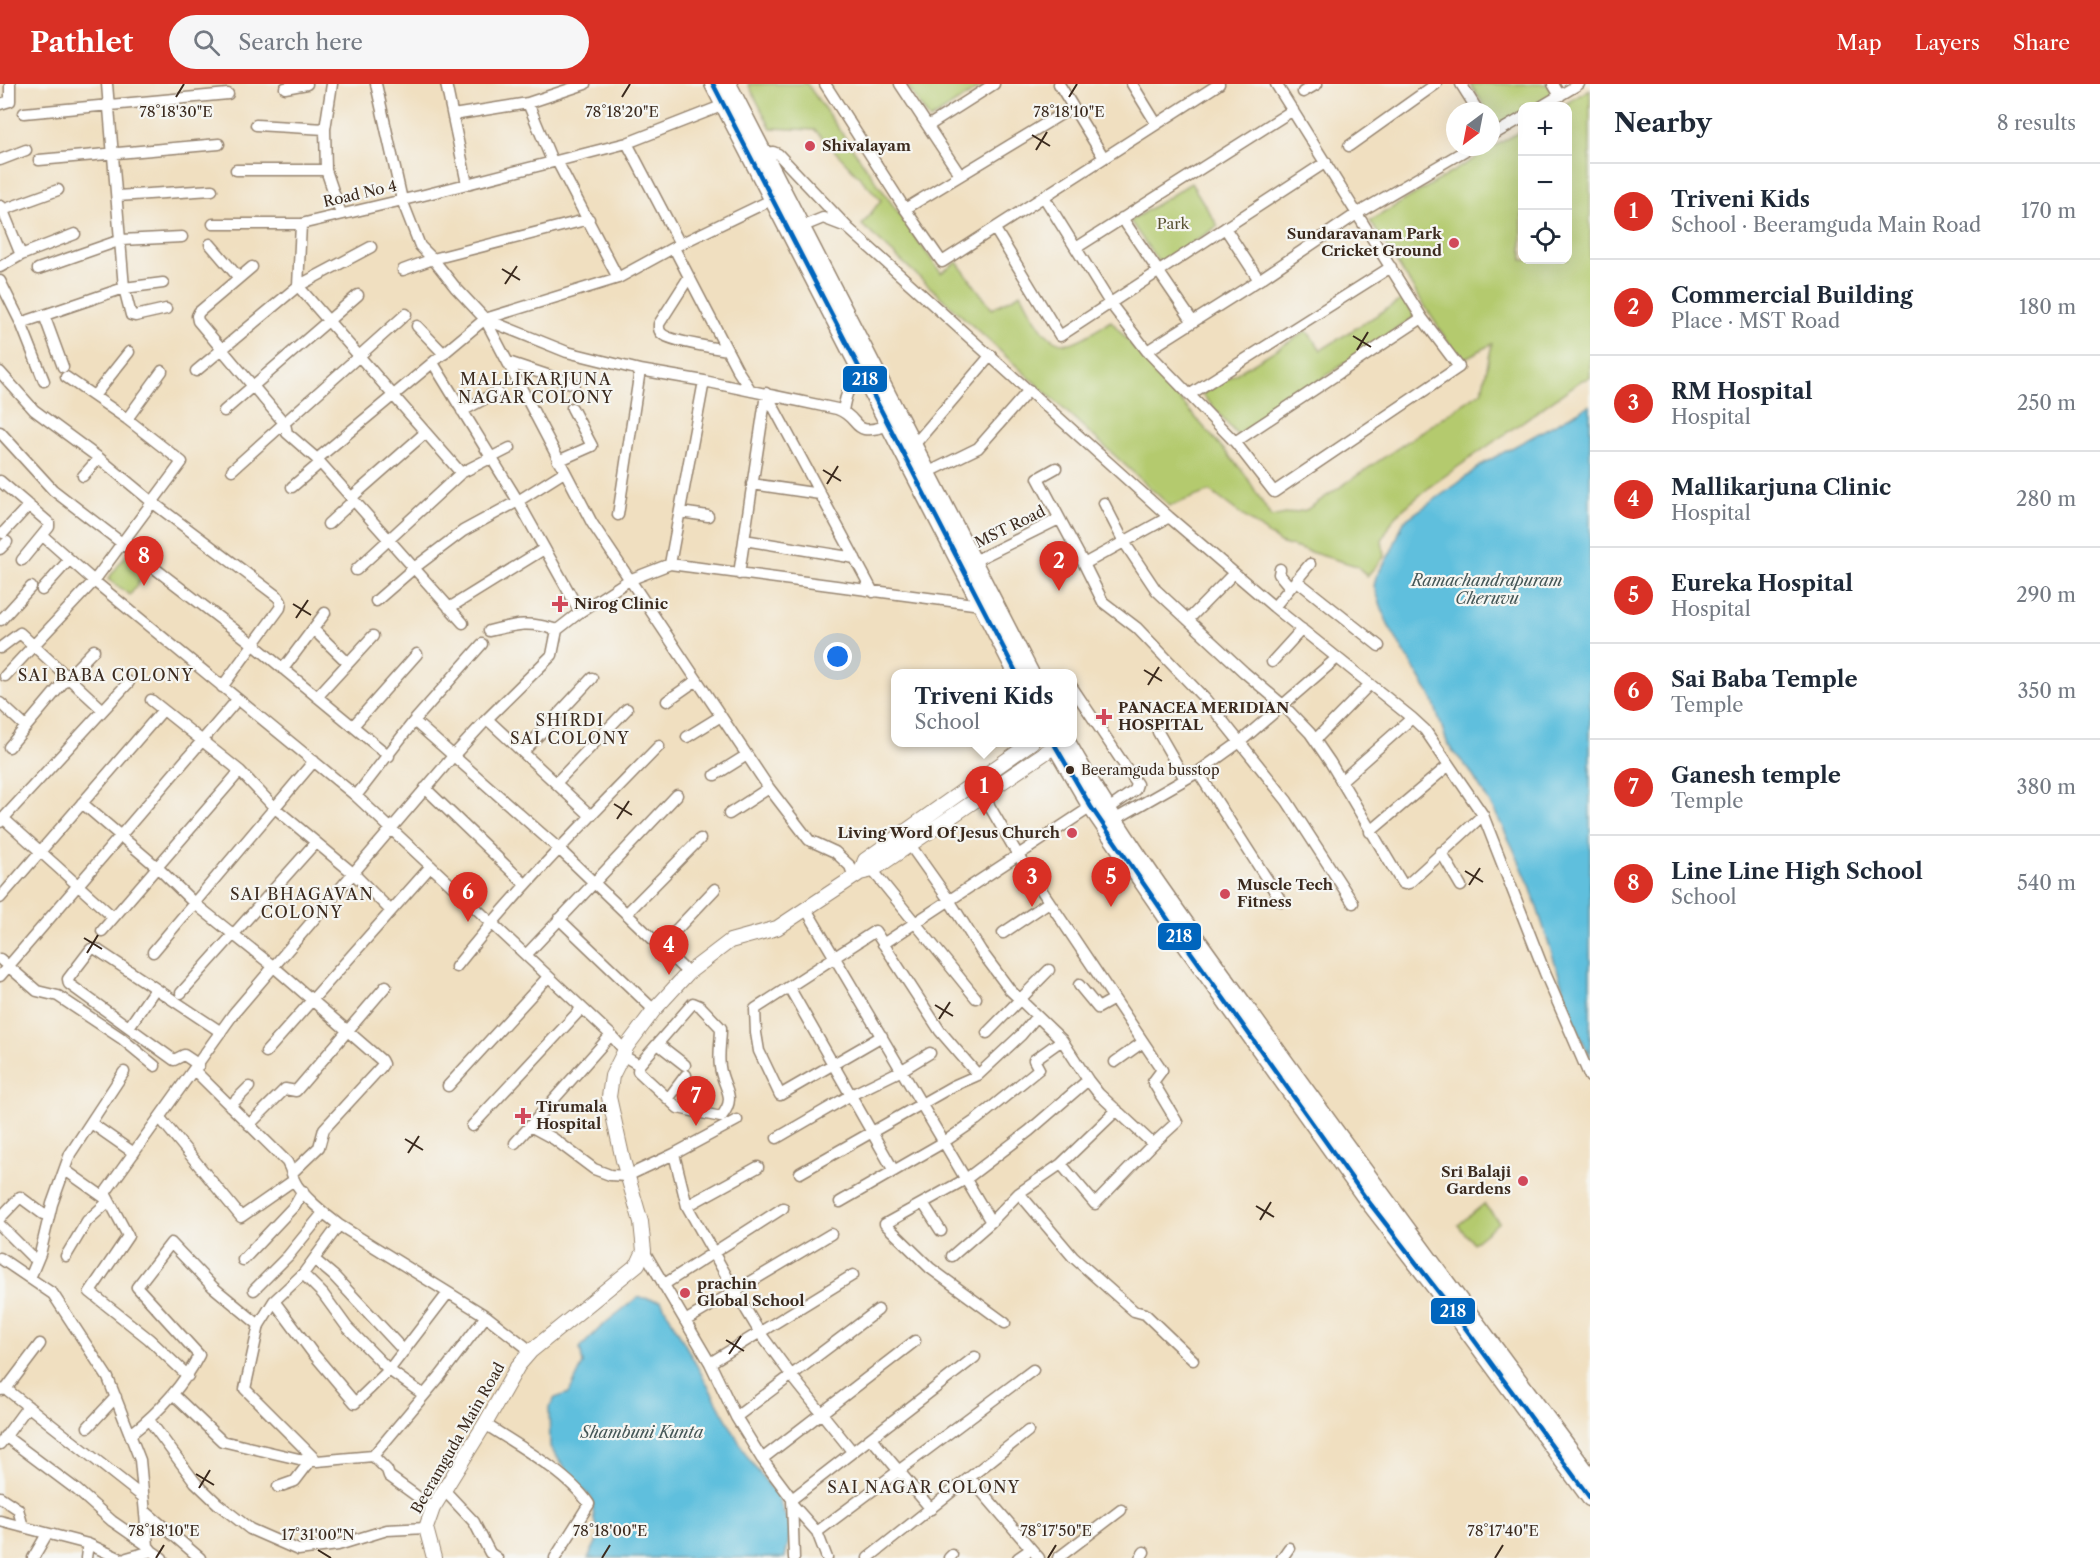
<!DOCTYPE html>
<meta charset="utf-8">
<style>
:root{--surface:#fff;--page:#f6f6f7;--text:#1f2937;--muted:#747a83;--line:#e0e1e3;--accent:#d93025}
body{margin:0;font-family:"Libre Caslon Text",serif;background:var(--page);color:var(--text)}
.controls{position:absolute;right:18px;top:18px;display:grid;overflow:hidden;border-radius:12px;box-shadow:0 6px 24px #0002}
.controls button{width:54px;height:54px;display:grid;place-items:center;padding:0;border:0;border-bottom:2px solid var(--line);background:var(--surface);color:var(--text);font:30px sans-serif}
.compass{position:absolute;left:1446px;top:18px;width:54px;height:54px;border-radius:50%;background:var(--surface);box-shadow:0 6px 24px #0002;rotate:212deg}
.you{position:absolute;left:838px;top:573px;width:21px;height:21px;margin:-15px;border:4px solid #fff;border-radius:50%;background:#1a73e8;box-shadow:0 0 0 9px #1a73e833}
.badge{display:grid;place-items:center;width:39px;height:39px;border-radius:50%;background:var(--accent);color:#fff;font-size:20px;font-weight:700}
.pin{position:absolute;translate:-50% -50px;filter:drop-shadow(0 2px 3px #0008)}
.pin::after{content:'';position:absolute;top:32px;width:21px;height:18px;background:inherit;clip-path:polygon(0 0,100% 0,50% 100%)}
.popup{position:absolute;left:891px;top:585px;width:186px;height:78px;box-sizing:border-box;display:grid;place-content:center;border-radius:12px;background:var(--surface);filter:drop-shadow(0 2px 4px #0005);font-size:20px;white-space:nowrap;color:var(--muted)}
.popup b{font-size:22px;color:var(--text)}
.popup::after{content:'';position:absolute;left:50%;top:100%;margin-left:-12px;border:12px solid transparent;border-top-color:var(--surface)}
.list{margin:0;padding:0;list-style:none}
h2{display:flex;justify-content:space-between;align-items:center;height:78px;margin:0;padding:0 24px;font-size:26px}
h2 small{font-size:20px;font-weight:400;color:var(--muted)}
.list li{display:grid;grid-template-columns:39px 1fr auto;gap:18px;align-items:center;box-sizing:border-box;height:96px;padding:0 24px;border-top:2px solid var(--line)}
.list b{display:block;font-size:22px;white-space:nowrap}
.list p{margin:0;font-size:20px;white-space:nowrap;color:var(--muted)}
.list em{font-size:20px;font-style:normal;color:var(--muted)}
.icon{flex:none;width:33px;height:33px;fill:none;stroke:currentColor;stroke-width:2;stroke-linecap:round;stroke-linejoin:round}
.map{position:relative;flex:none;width:1590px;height:1474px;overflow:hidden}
header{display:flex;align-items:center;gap:36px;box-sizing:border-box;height:84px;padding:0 30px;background:var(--accent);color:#fff}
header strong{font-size:28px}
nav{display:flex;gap:33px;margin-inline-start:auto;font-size:21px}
.search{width:420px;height:54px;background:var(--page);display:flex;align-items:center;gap:15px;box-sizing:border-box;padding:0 21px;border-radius:33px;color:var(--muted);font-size:22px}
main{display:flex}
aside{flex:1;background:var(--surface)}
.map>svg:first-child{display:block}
</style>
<header>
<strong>Pathlet</strong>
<div class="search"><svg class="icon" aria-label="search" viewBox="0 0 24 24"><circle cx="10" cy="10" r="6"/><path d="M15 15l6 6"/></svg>Search here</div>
<nav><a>Map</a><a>Layers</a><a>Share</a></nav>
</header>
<main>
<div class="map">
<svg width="1590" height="1474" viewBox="0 0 1590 1474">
<rect width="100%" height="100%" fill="#f6f6f2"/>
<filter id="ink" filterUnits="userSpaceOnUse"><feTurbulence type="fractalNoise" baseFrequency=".0167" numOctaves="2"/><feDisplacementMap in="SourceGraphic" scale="12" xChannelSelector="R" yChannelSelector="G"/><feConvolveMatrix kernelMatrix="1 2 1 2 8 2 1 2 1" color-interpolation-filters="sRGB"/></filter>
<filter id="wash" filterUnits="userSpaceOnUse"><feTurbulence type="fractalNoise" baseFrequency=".008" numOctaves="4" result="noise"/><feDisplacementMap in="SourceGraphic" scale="24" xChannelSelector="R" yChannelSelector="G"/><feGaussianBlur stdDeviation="1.35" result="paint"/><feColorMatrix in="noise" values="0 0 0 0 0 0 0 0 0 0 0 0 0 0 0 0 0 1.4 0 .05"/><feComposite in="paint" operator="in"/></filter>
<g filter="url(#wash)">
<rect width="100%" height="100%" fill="#f0dfc0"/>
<path fill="#b4ca6e" stroke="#787a46" stroke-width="1.5" d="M748,0h59l134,189 16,-11 35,47 29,-16c10,17 24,55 49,50 11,-2 31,-16 41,-22l134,153 26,43 35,-7 176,-119 10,-47 -32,17 -90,-140 152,-91v130h46v-154h-6l28,-17v289l-8,2 -150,105 -37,31 -13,24 2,17 -17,19 -10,-10 -77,-23 -70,-52 -40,15 -308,-281 19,-25 -66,-70 -44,-2z
M906,0h79l-55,36z
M1470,0h78l7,11 -19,11h-14v9l-23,15 -8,-14v-5h-3z
M1191,99l27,43 -58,38 -30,-43z
M1404,214l11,19 -178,118 -35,-41 105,-63 14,19z
M127,470l21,16 -18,25 -22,-16z
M1484,1120l15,18 -26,21 -15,-18z"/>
<path fill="#5fbfdd" stroke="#4d747e" stroke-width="1.5" d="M1590,321v653l-18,-43 -42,-129 -17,-38 -18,-36 -25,-41 -22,-26 -16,-47 -44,-73 -14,-39 2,-9 15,-25 13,-31 53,-37 29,-22z
M638,1213l23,4 87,157 30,39 13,33 -6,28h-197l13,-25 -7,-13 -2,-21 -23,-25 -19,-27 -1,-40 6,-9 14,-5 14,-29 -3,-16 23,-23z"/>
</g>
<g filter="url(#ink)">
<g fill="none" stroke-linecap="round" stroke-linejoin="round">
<defs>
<path id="minor" d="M107,0l17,204 7,27 4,1 31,-7
M332,0l-7,45 1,41 15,44
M376,0l26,116 18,46 13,13 22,28 30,32 107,204 177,265 40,52 26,12 15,14 4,12
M446,0l21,100
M825,0l80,125 37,53 277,-178
M900,0l60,91
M1059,0l45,74
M1132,0l24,39
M1461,0l17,27
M1553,0l7,12
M285,4l22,-4
M1303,8l14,-8
M528,19l24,58
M0,20l10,-3v-17
M1542,22l37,-22
M24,29l204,-19
M453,31l75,-12 57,-19
M256,41l69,4
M928,42l66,-42
M1491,52l31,-18
M627,59l53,101
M1349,62l87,-62
M764,69l9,-1 5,2 71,75 320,288 105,90 138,111 13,12 58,85 62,158 45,104
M0,76l26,-10
M39,76l180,-16
M557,77l61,117
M236,86h90
M117,112l95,-6
M1044,113l66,106 37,48 88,91 39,50 185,-125 -37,-49 -146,-234
M1,122l20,49
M905,125l168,-102
M0,127l58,-21
M1122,134l71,104
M213,140h88l123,-29 203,-52 97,-38
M301,140l-3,62 163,187
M801,143l22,-9 21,8
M1225,144l34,52
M995,145l65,107 266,-174
M210,160l29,34
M674,164l64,123 13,20
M1076,164l217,-138
M0,183l21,-12 54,-21
M252,183l-53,45 -2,4 1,5 87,103 2,9 30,26 146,164
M38,185l83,-29 61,-3
M403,186l30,-11 156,-40
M689,193l-30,47c0,4 -1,5 2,9 7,8 54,15 66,17
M0,197l21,42 23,58
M44,231l19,52
M485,235l82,33 73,18 64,11 133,28c27,10 11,29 53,16
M21,239l103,-35 39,-5
M417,242l27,28
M1147,267l112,-71 99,-67 113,-66
M508,278l66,22
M433,279l85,138 62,111
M196,287l102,-85 73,-39
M0,288l34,38 65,48 53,44 126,95 3,5 -1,6 -58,79
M766,309l107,199
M1189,311l202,-128
M94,312l35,-44
M224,327l134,-116
M462,327l35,-19
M843,327c3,-19 5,-23 20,-36
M127,335l35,-48
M0,348l53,58 200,154 136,112
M1235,358l187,-124
M914,361l77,-90
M317,375l168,-140 133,-41 62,-34 91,-44
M558,377l34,-15 -20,-38
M1056,384l-18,10 46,86 19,38 34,26 69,72 81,101 66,102
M232,386l174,-156
M927,389l51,-25 51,-58
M83,392l16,-18
M0,397l49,42v4l-27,33
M752,400l68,10
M292,403l28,-24
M351,414l74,-65
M1104,419l20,39 32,48 88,82 40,34 26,27 20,29 72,121 3,1 4,-1 74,-68
M680,428l28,4
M618,431l22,-145
M328,440l25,-23
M3,449l26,-28
M43,452l51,45 262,215 255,239 13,15
M744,456l111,18
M0,465l7,-7
M974,477l85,-42
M670,480l34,-183
M1084,480l85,-47
M1280,485l-1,5 11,13
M356,486l105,-97 49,-25
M739,490l27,-180
M1296,496l83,66
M42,506l27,-30
M376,517l38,-33 49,-37 55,-30 46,-29
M1274,523l36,-43
M449,524l95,-59
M1,536l30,-33
M1188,536l46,-47
M313,545l35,34
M489,547c28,-7 41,-10 68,-1
M0,564l20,-15 83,77
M1272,578l30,-33
M283,585l42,-56
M5,592l89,-95 88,-119 -55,-43 -61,-42
M1072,603l65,97 -2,6 -28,20
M317,613l56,-61
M151,616l89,71 35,37 79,66 37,37
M667,617l30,-21
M0,619l26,24
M487,635l104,97
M414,637l145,128 129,124
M353,642l64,-72
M1158,648l27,47
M687,653l34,-21
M1315,656l55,-56
M9,663l58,-69 27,-28
M523,668l69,-74
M1198,688l83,129
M715,691l32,-20
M1341,697l71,-63
M556,699l71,-74
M425,704l100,96
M983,711l35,60 144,215 -9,12 24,40 -24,22 -58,60 -34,-40
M356,712l58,-75 68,-77
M82,719l75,64 37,36 80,64 107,93 2,4 -2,3 -57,62 -5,18 -26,25
M729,730l40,-26
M3,734l110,99
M1114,736l84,-48 42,-30 97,-84
M0,738l129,-140
M1370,748l79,-67
M910,761l39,55 32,51 29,39 52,50 26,40 11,14 54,50
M1441,768l20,34
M869,782l107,132
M0,814l163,-188
M806,825l185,313
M627,829l73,-74
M559,835l95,91
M102,847l138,-160
M1003,849l46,-31
M883,860l208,-137
M661,862l54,-57
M153,868l161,-191
M526,871l151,-160
M0,875l37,32 21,5 63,42 34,28
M456,883c62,-79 133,-149 203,-221
M0,892l237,-276
M1079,901l19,23 16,-9
M789,903l105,184
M181,909l135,-151
M129,943l26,-38
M987,949l62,-63
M882,952l-102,59 -21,-44 -3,-18 -1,-24 120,-78 65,100 38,44 43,-40 16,-19
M658,960l27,21
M266,968l165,-186
M622,971l17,10 -1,6 40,37 43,9c17,-21 2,-28 -1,-50 -2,-12 1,-27 1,-39l-21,-22 -7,-3 -54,62
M1115,978l28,-20
M199,981l-15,-10 -10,5 -105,-76 -1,-5 23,-30h5l125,83
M194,986l93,92c4,7 5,12 7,18 6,14 33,36 45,45l147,91 45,35
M448,1002l100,-109
M668,1015l18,-24
M230,1022l19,-19
M160,1034l81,99 53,-37
M737,1036l-63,34 13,52 48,85 25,42 31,42 61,76
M91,1039l43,30
M249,1041l36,-36 11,2 90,-105
M472,1042l109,-117
M530,1042l24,13 40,30 16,6 17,1 47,-22
M777,1054l74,-43 51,-25 28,-17
M515,1059l96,-108
M65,1086l44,31 -22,20 -21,35
M800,1089l153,-87 25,-11
M1019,1109l54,64 61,54 11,3 48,46
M840,1118l104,-60 32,-22 63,-51 -5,-9 28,-20
M923,1119l18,28
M687,1122l71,-39
M0,1134l20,-21 23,17
M0,1141l32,32
M644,1167l66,112 26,54 26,42 30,40 2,59
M952,1172l39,-34 28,-29 42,-29 56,-54
M0,1174l53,36 55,84 32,82 8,86 4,5
M243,1176l52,-55 8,-14
M315,1176l19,16 70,75
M303,1190l20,20 24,33 42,43 35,25
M30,1194l10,-24 12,-50 18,-50 54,-82
M663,1201l120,-77
M254,1206l34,-34 35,-43
M274,1217l38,51 43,51 34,-33 59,-77
M685,1237l146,-87
M1005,1239l-75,-55 -45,-44 81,-45 63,-48 59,-51
M710,1279l143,-88
M188,1292l-39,-37 -59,-47 38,-56 -23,-43 129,-180 220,-258 33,-36 65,-64 5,-25 23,-18 49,-32 41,-16 311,41
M6,1305l34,-45
M0,1306l6,-1 137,108
M174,1311l48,46 77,18 18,2 56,-5 14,14 2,6 44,32
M736,1333l142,-107
M149,1336l46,62 23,22 32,25 48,21 40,-5 49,-15 39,-2
M485,1340c32,21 83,49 104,80l-34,54
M88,1343l28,-30
M131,1350c28,-22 51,-46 68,-79l-62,-68 34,-44 42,44 46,38
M5,1352l72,54 35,31 36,25
M871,1354l60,71
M0,1360l28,-38
M373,1372l68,-81 45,-59
M762,1375l153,-118
M317,1377l-72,-72 14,-64 15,-24 29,-27 36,-49
M970,1394l69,80
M278,1403l17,-6 16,-21
M444,1406l30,32 16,31 7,5
M0,1413l18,12 5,18
M792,1415l183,-142
M793,1421l24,27 10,26
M145,1427l55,47
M0,1437l88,23 31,14
M817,1448l216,-162
M33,1474l14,-24
M86,1474l2,-14
M127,1474l25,-7 10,7
M868,1474l160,-127
M949,1474l3,-3
M1018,1474l13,-9
M1058,1474l63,-48
M1140,1474l4,-6
M1282,1474l7,-10"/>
<path id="secondary" d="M860,789l5,-13 167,-118
M434,1474l-8,-30 7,-20 52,-84 33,-58 13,-15 107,-87 6,-13 -3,-29 -18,-62 -14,-63 3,-21 15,-30 27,-36 34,-37 42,-32 47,-13 83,-55 13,-3 182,-124"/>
<path id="trunk" d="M713,0l304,590
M728,0l303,590
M1053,658l38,65 89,130 185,260 79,102 146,199
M1067,658c55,97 121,185 185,274 111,155 225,308 338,461"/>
</defs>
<use href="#minor" stroke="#96846f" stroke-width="13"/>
<use href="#secondary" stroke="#96846f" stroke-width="16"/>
<use href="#trunk" stroke="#96846f" stroke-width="19"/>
<use href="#minor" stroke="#fff" stroke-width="10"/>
<use href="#secondary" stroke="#fff" stroke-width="14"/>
<use href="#trunk" stroke="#fff" stroke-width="16"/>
<defs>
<path id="bus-1" d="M713,0l304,590
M1053,658l38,65 89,130 185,260 79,102 146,199"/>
</defs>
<use href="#bus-1" stroke="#f6f6f2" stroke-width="9"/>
<use href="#bus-1" stroke="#0065bd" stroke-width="4.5"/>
</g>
</g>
<path fill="none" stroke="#3b2a1e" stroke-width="2" d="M176,13l8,-13M622,13l8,-13M1069,13l8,-13M1032,51l18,11M1036,66l11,-18M502,185l18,11M505,200l12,-18M1353,252l18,11M1357,266l11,-18M823,386l18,11M827,400l11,-18M293,520l18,11M296,534l12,-18M1144,586l18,11M1148,601l11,-18M614,720l18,11M617,735l12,-18M1465,787l18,11M1469,801l11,-17M84,854l18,11M87,869l11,-18M935,921l18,11M939,935l11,-17M405,1055l18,11M408,1069l11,-17M1256,1122l18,11M1260,1136l11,-18M726,1256l18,11M729,1270l12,-18M196,1390l18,11M199,1404l11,-18M318,1466l13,8M156,1474l8,-13M602,1474l8,-13M1048,1474l8,-13M1495,1474l8,-13"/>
<g fill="#d1495b" stroke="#f6f6f2" stroke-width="2">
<circle cx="810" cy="62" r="6"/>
<circle cx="1454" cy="159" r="6"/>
<path d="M557 511h6v6h6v6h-6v6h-6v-6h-6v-6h6z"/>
<path d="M1101 624h6v6h6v6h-6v6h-6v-6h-6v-6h6z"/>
<circle cx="1072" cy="749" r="6"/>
<circle cx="1225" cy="810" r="6"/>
<path d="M520 1023h6v6h6v6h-6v6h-6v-6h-6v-6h6z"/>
<circle cx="1523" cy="1097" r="6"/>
<circle cx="685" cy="1209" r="6"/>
</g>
<circle fill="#3b2a1e" stroke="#f6f6f2" stroke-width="2" cx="1070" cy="686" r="5"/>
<g text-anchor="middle" stroke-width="4.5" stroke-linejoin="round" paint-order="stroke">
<g font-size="14" fill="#3b2a1e" stroke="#f6f6f2" text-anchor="start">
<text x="1081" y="691">Beeramguda busstop</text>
</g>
<g font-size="15" font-weight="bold" fill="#3b2a1e" stroke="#f6f6f2" text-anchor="start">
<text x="822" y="67">Shivalayam</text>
<text x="1442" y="155" text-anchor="end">Sundaravanam Park<tspan x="1442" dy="17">Cricket Ground</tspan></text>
<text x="574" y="525">Nirog Clinic</text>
<text x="1118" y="629">PANACEA MERIDIAN<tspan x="1118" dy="17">HOSPITAL</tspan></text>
<text x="1060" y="754" text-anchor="end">Living Word Of Jesus Church</text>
<text x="1237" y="806">Muscle Tech<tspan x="1237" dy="17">Fitness</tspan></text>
<text x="536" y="1028">Tirumala<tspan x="536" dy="17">Hospital</tspan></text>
<text x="1511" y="1093" text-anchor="end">Sri Balaji<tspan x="1511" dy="17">Gardens</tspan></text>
<text x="697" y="1205">prachin<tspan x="697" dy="17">Global School</tspan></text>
</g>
<g font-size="15" fill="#3b2a1e" stroke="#f6f6f2">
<text transform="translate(360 110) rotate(-13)" y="5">Road No 4</text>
<text transform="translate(1010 443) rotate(-26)" y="5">MST Road</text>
<text transform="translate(458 1354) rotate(-60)" y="5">Beeramguda Main Road</text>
</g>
<g font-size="15" fill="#595232" stroke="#f6f6f2">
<text x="1173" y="145">Park</text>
</g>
<g font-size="16" letter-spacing="1.5" fill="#3b2a1e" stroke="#f6f6f2">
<text x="536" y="301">MALLIKARJUNA<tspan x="536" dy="18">NAGAR COLONY</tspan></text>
<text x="106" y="597">SAI BABA COLONY</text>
<text x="570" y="642">SHIRDI<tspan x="570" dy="18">SAI COLONY</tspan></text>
<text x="302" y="816">SAI BHAGAVAN<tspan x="302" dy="18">COLONY</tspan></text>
<text x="924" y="1409">SAI NAGAR COLONY</text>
</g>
<g font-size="16" font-style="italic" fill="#465757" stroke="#f6f6f2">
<text x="1487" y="502">Ramachandrapuram<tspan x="1487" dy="18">Cheruvu</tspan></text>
<text x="642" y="1354">Shambuni Kunta</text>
</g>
</g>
<g font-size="15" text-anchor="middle" fill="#3b2a1e" stroke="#f6f6f2" stroke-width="4.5" stroke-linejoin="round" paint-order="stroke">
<text x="176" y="33">78°18'30"E</text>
<text x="622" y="33">78°18'20"E</text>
<text x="1069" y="33">78°18'10"E</text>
<text x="164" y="1452">78°18'10"E</text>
<text x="610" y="1452">78°18'00"E</text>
<text x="1056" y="1452">78°17'50"E</text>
<text x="1503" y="1452">78°17'40"E</text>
<text x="318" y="1456">17°31'00"N</text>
</g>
<g stroke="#f6f6f2" stroke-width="2">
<rect x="842" y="281" width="46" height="28" rx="6" fill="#0065bd"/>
<rect x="1157" y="838" width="45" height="29" rx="6" fill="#0065bd"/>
<rect x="1430" y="1213" width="46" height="28" rx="6" fill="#0065bd"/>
</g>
<g font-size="16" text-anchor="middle" font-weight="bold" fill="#fff">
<text x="865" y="301">218</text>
<text x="1179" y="858">218</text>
<text x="1453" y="1233">218</text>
</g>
</svg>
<div class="controls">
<button>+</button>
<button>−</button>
<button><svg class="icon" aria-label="locate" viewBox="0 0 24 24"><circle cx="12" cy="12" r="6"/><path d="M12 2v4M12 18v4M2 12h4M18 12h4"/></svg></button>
</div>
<svg class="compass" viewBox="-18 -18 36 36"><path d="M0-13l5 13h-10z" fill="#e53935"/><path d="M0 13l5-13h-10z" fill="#747a83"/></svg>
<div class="you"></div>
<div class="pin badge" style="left:984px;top:732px">1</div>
<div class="popup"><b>Triveni Kids</b>School</div>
<div class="pin badge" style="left:1059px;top:507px">2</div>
<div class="pin badge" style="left:1032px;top:823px">3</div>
<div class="pin badge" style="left:669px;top:891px">4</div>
<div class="pin badge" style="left:1111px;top:823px">5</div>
<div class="pin badge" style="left:468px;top:838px">6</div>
<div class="pin badge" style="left:696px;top:1042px">7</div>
<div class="pin badge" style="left:144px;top:502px">8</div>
</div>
<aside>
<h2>Nearby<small>8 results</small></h2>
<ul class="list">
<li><span class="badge">1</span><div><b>Triveni Kids</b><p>School · Beeramguda Main Road</p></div><em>170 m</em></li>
<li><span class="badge">2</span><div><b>Commercial Building</b><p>Place · MST Road</p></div><em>180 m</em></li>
<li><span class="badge">3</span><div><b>RM Hospital</b><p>Hospital</p></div><em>250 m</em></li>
<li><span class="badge">4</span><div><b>Mallikarjuna Clinic</b><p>Hospital</p></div><em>280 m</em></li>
<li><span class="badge">5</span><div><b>Eureka Hospital</b><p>Hospital</p></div><em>290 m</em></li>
<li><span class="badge">6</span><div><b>Sai Baba Temple</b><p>Temple</p></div><em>350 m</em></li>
<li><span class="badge">7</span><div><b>Ganesh temple</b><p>Temple</p></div><em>380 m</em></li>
<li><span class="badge">8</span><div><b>Line Line High School</b><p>School</p></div><em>540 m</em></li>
</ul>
</aside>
</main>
